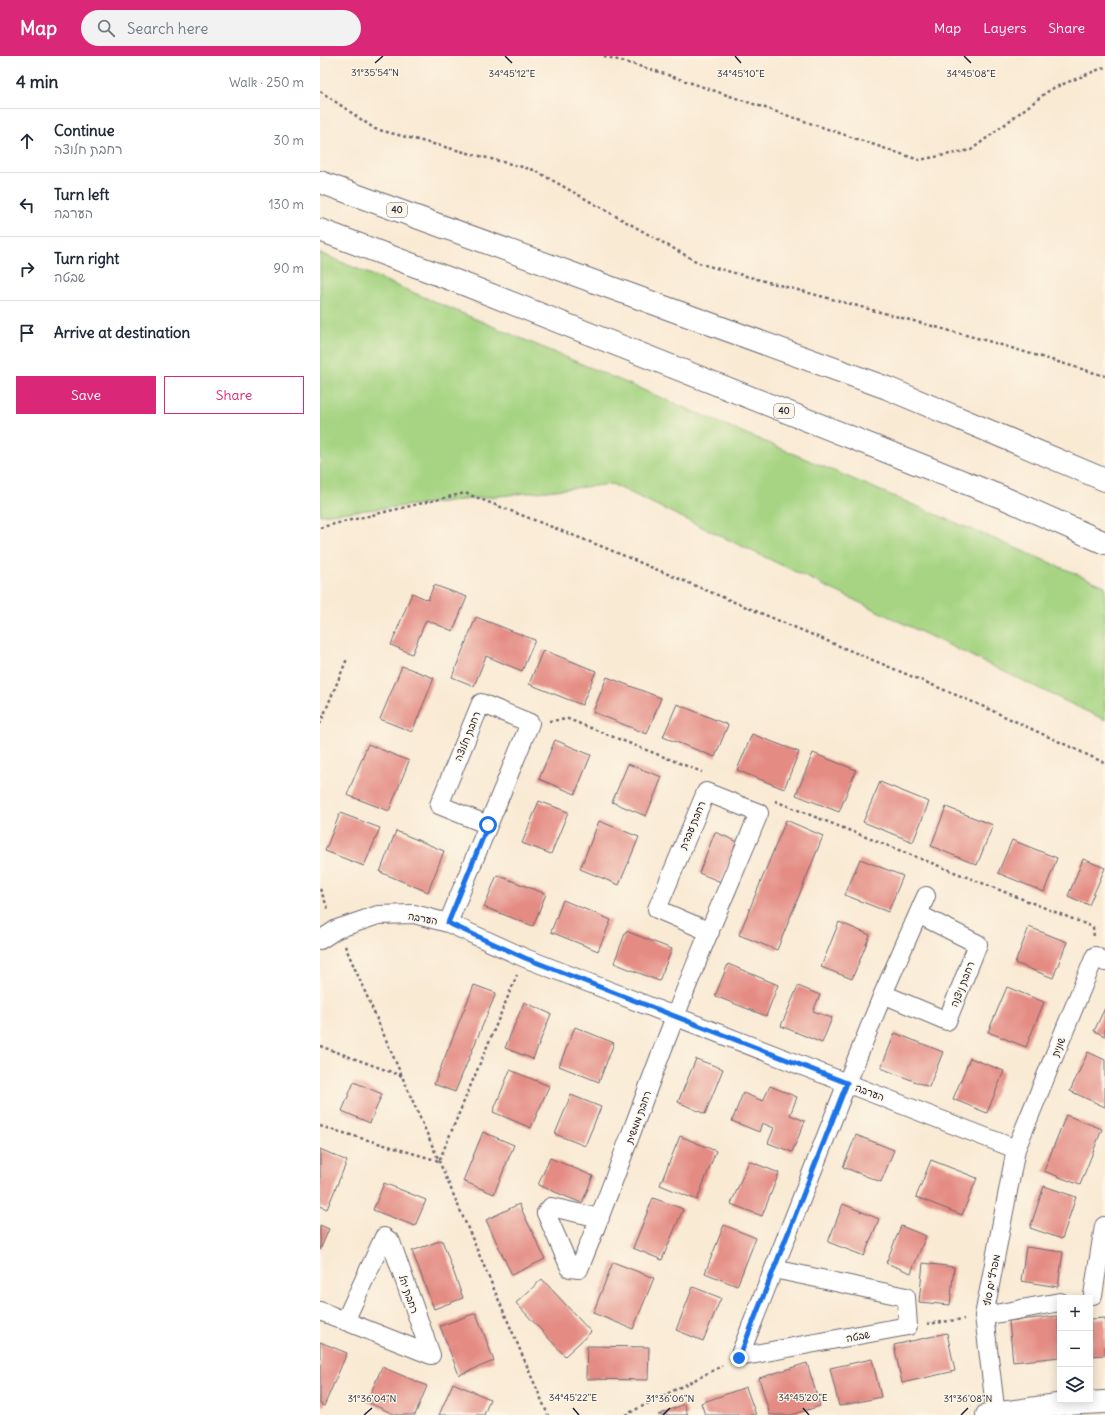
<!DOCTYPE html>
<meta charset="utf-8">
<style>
:root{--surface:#fff;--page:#f2f2f3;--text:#1f2937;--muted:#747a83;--line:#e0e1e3;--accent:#db2777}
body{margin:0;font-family:Delius,"Playpen Sans Hebrew",sans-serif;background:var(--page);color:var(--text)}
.controls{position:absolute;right:12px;bottom:12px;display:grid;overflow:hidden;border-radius:0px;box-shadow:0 2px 10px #0003}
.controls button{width:36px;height:36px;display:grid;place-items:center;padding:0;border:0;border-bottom:1px solid var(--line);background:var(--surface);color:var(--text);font:20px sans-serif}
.stop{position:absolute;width:12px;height:12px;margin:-9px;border:3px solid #1a73e8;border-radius:50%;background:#fff}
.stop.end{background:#1a73e8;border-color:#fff;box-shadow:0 1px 4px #0008}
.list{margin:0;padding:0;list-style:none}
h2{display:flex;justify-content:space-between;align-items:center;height:52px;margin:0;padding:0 16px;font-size:17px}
h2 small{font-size:13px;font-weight:400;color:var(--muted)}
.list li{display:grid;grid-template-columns:26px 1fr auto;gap:12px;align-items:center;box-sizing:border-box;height:64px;padding:0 16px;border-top:1px solid var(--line)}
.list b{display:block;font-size:15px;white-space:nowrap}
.list p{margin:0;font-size:13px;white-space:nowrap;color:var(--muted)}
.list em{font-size:13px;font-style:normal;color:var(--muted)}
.actions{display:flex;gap:8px;padding:12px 16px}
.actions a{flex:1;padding:9px 0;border:1px solid var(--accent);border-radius:0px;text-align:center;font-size:14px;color:var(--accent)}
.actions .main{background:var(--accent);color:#fff}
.icon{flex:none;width:22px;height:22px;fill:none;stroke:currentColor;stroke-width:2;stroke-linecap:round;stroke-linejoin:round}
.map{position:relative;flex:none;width:785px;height:1359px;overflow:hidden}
header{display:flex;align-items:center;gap:24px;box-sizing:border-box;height:56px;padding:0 20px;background:var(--accent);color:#fff}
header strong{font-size:19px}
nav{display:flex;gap:22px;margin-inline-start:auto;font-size:14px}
.search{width:280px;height:36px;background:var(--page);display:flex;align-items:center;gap:10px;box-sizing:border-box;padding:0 14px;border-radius:22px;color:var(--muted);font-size:15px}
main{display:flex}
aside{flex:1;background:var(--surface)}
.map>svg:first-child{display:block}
</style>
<header>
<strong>Map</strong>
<div class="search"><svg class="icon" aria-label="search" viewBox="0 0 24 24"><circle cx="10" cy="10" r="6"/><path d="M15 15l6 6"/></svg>Search here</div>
<nav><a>Map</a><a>Layers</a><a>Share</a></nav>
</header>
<main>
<aside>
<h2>4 min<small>Walk · 250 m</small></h2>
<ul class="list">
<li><svg class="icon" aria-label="ahead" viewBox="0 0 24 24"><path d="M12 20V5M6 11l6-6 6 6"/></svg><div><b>Continue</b><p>רחבת חלוצה</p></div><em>30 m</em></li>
<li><svg class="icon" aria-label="left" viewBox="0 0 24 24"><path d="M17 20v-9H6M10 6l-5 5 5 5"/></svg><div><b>Turn left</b><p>הערבה</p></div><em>130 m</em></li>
<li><svg class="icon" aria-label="right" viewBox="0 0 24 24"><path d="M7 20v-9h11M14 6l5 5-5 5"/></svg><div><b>Turn right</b><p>שבטה</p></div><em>90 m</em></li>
<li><svg class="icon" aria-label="arrive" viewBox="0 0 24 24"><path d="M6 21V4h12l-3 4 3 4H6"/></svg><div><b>Arrive at destination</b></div></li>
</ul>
<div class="actions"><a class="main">Save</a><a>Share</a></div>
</aside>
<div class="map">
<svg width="785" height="1359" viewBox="0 0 785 1359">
<rect width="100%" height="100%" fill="#fcf5e5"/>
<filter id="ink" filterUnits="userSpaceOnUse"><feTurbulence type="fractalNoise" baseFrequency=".025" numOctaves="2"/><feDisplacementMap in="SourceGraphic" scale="8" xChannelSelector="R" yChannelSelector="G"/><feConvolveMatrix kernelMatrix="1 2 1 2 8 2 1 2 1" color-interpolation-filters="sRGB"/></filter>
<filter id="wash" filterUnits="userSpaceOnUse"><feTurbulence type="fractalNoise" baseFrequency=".012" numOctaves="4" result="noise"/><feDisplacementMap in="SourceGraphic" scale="16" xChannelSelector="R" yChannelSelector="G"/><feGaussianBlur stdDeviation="0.9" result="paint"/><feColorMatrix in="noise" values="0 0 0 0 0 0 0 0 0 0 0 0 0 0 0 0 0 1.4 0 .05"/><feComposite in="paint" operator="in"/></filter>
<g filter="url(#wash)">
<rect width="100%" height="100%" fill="#f9ead4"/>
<path fill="#a6d482" stroke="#647b5e" d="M0,197l785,333v134l-493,-236 -292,31z"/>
<g id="blocks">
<path fill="#e48c84" d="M114,529l33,12 -14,34 -27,-11 -14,34 -21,-9 21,-52 16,7z
M156,561l59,23 -13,31 -36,-15 -12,30 -22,-9z
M223,594l53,21 -14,34 -53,-21z
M82,610l32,12 -22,54 -32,-13z
M287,621l54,21 -14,36 -54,-22z
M357,648l51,21 -13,32 -52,-20z
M432,678l47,18 -15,37 -47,-19z
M235,684l36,15 -16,39 -36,-15z
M48,688l41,17 -20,50 -42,-16z
M493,697l43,17 -17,42 -43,-17z
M308,708l34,13 -16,39 -34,-14z
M560,726l49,20 -16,40 -50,-20z
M219,745l29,11 -17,42 -29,-11z
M626,751l47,18 -16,40 -46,-19z
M20,757l40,15 -16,38 -39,-15z
M466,764l37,16 -46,114 -38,-15z
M279,765l40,16 -20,48 -39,-16z
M76,775l48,20 -16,41 -48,-20z
M395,776l23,10 -17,40 -22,-9z
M692,784l45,18 -13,34 -46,-19z
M540,803l43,17 -15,36 -43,-17z
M763,803l22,9 -16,37 -21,-9z
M177,819l49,19 -13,32 -49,-19z
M243,844l48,20 -13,31 -47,-19z
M519,866l31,13 -18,44 -31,-12z
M709,871l38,15 -14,36 -38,-15z
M306,875l46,18 -13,32 -45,-18z
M408,908l50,21 -12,31 -51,-20z
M154,929l22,8 -41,99 -21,-8z
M478,930l22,9 -7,16 19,7 -10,25 -41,-17z
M687,931l37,15 -18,45 -38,-15z
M204,946l27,12 -18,45 -28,-11z
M785,952v28l-11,-5z
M255,971l39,16 -15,39 -40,-16z
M575,977l48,19 -14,35 -48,-19z
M768,996l17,8v47l-35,-16z
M650,1002l34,13 -17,42 -34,-14z
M376,1003l27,10 -18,45 -27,-12z
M190,1014l39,16 -18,42 -38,-16z
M34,1026l28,12 -12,29 -28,-12z
M450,1030l27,11 -7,18 15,6 -13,31 -24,-9 6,-15 -12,-5 -3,9 -27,-11 11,-28 20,8z
M251,1039l30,12 -16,39 -30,-12z
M746,1059l36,14 -22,56 -36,-14z
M163,1076l31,13 -20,49 -31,-13z
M536,1079l38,15 -13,32 -38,-15z
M360,1080l36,15 -19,49 -37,-15z
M0,1093l27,12 -20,48 -7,-3z
M230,1102l43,18 -11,27 -44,-18z
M611,1104l46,18 -15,37 -46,-18z
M429,1105l30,12 -17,43 -31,-12z
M64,1127l42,17 -11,26 -42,-16z
M724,1130l32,11 -14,42 -32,-11z
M333,1142l30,11 -21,51 -29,-12z
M199,1148l26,55 -33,16 -26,-55z
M523,1148l36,15 -15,37 -36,-14z
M0,1169l9,4 -9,21z
M404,1169l32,13 -19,48 -32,-13z
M581,1170l25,10 -15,37 -25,-10z
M122,1184l21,58 -29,11 -22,-58z
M706,1191l37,5 -5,35 -37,-6z
M293,1206l41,16 -21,51 -40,-16z
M603,1207l31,4 -4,38 -31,-3z
M222,1223l49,53 -26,24 -49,-53z
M373,1231l28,11 -18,43 -27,-11z
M156,1257l18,48 -35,14 -19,-49z
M738,1260l2,20v21l-47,5 -4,-41z
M785,1262v37l-15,1v-37z
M627,1277l8,38 -53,12 -8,-38z
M0,1286l27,11 -23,53 -4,-2z
M267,1290l62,1 -1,33 -62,-1z
M552,1303l9,38 -42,9 -9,-38z
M487,1307l13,43 -29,9h-21l-11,-37z
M62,1311l45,19 -12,29h-19l-29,-13z
M133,1327l37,16 -6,16h-45z
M426,1331l10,28h-51l-4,-12z
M364,1348l4,11h-30z"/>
</g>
</g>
<g filter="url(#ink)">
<use href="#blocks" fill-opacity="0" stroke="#6d6871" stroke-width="1"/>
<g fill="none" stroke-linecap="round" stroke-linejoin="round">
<defs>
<path id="minor" d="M128,867l82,-200 -49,-20 -42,102 49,20
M0,884l17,-11 41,-14 36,-1 34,9 77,35 491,191
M563,938l64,27 31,-77 -60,-30
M280,1162l-49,-11 -5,6 24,55 9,1c34,-83 63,-168 96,-252 26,-69 56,-136 84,-204l-53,-21 -49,117 53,23
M773,1239l11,-69h1
M0,1255l111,44
M664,1260l76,-14
M25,1265l39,-84 7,5 40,113
M419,1301l108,-274 36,-89 43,-98
M419,1301l169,-31 -2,-29 -132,-28
M676,1359l-12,-99 32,-167 79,-193 10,6"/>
<path id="tertiary" d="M667,1359l77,-11 41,-2"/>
<path id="trunk" d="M0,126l567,206 218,92
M0,174l141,53 543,215 101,45"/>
</defs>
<use href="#minor" stroke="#6d6871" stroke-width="20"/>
<use href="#tertiary" stroke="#6d6871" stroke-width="24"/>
<use href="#trunk" stroke="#6d6871" stroke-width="24"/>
<path stroke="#6d6871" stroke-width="2.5" stroke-dasharray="3 3" stroke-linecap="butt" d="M284,0l52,15 263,89 52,-10 80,-61 54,-22
M0,35l55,38 159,41 167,94 287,77 117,35
M0,472l6,-2 139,-33 138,54 377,158 125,58
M229,665l19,-2 134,53
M0,668l27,-65
M455,745l318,126 1,11
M0,833l9,22
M25,890l94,215 109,254
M0,990l82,30
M0,1070l119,35 78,-186
M607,1268l37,-5
M305,1359l97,-49"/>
<use href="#minor" stroke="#fff" stroke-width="18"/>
<use href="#tertiary" stroke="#fff" stroke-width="22"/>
<use href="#trunk" stroke="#fff" stroke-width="22"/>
</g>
</g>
<g fill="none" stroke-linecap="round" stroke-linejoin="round" filter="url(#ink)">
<path stroke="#1a73e8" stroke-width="5" d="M168,769l-40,98 77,35 322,125 -108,275"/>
</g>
<path fill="none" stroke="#22223b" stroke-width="1.5" d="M185,0l7,7M415,0l6,7M644,0l7,7M55,7l8,-7M253,1352l6,7M483,1352l6,7M44,1359l8,-7M343,1359l7,-7M641,1359l7,-7"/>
<g text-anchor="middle" stroke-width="3" stroke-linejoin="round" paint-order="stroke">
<g fill="#fcf5e5" stroke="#63616e" stroke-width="1">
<rect x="67" y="147" width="20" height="14" rx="3"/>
<rect x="454" y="348" width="20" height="14" rx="3"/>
</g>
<g font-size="9" font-weight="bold" fill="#22223b">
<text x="77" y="157">40</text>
<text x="464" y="358">40</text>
</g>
<g font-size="10" fill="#22223b" stroke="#fcf5e5">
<text transform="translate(147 680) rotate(-68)" y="4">רחבת חלוצה</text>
<text transform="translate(372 769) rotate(-67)" y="4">רחבת עבדת</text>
<text transform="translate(103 862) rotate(10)" y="4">הערבה</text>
<text transform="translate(642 928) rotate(-68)" y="4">רחבת ניצנה</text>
<text transform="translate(738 991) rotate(-68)" y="4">שונית</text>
<text transform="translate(550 1036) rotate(21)" y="4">הערבה</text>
<text transform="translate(318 1061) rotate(-70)" y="4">רחבת ממשית</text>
<text transform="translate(671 1224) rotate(-79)" y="4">מפרץ ים סוף</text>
<text transform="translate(89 1238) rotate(71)" y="4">רחבת יהל</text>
<text transform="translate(538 1280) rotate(-10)" y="4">שבטה</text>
</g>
</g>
<g font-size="10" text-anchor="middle" fill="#22223b" stroke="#fcf5e5" stroke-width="3" stroke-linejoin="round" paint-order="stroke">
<text x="55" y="20">31°35'54"N</text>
<text x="192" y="21">34°45'12"E</text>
<text x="421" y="21">34°45'10"E</text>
<text x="651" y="21">34°45'08"E</text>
<text x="253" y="1345">34°45'22"E</text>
<text x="483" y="1345">34°45'20"E</text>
<text x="52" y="1346">31°36'04"N</text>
<text x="350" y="1346">31°36'06"N</text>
<text x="648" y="1346">31°36'08"N</text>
</g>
</svg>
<div class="controls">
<button>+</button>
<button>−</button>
<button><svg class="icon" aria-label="layers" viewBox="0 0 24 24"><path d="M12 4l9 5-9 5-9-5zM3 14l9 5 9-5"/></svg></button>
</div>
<div class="stop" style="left:168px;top:769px"></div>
<div class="stop end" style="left:419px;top:1302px"></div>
</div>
</main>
